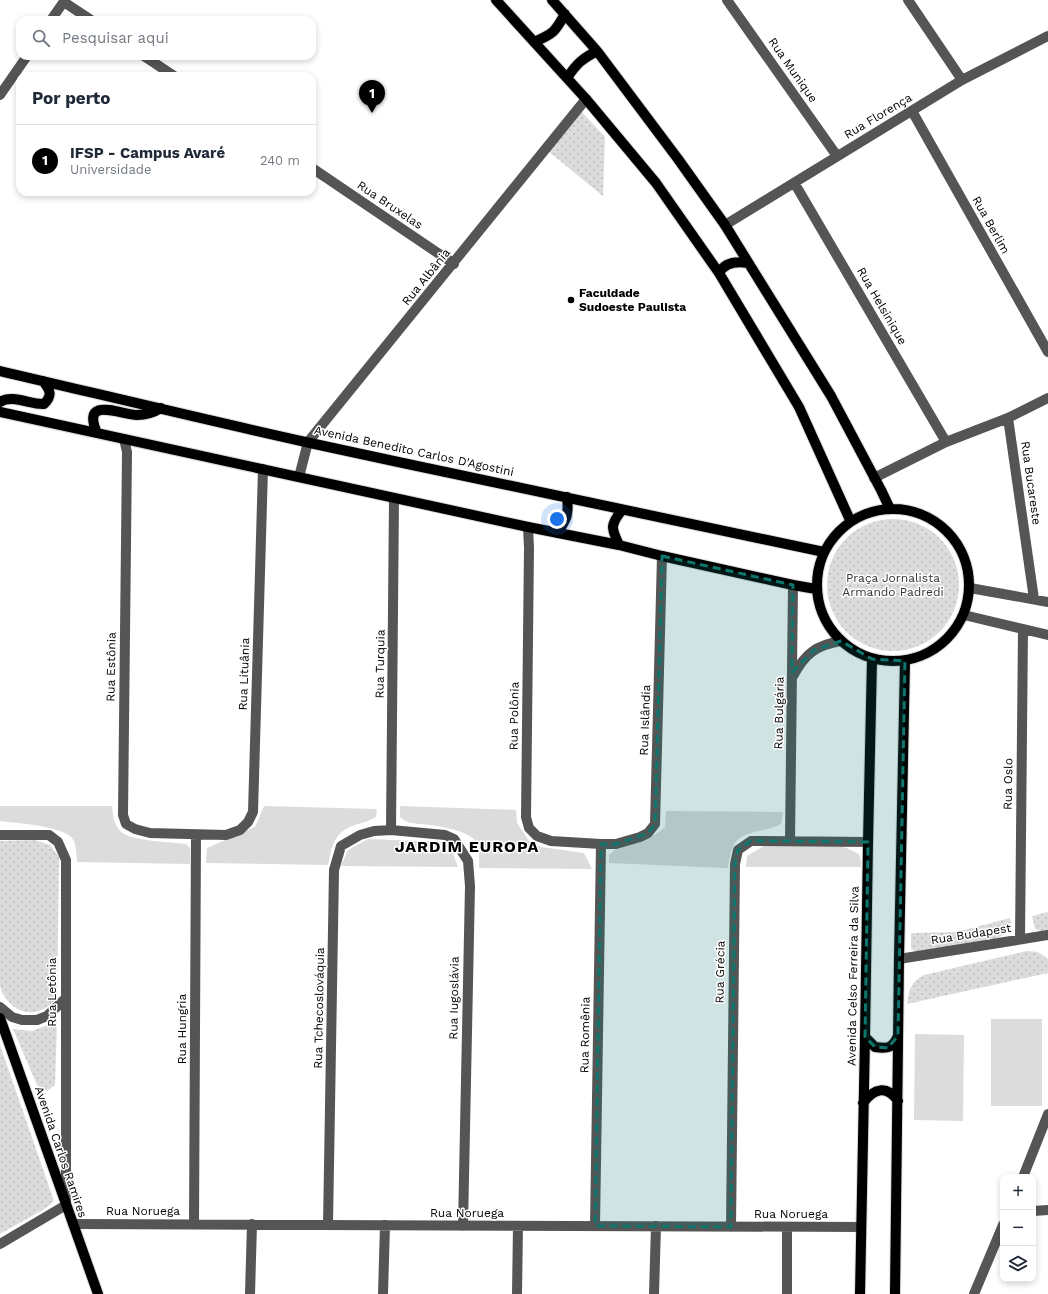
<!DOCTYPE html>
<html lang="pt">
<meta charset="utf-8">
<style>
:root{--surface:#fff;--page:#f2f2f3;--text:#1f2937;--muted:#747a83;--line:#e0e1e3;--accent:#000}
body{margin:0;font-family:"Work Sans",sans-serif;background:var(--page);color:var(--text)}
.controls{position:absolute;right:12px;bottom:12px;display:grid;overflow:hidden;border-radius:8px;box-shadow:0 2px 6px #0003}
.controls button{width:36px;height:36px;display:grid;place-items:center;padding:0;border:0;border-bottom:1px solid var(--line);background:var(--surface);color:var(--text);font:20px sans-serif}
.you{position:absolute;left:557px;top:519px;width:14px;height:14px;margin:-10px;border:3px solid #fff;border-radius:50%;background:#1a73e8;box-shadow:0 0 0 6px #1a73e833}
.badge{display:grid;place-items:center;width:26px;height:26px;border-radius:50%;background:var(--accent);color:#fff;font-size:13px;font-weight:700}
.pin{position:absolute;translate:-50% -33px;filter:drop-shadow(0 1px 2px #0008)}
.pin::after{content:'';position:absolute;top:21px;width:14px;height:12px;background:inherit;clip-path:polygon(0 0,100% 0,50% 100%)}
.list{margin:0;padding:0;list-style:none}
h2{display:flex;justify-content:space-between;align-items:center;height:52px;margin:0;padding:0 16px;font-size:17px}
h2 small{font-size:13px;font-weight:400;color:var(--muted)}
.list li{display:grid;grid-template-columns:26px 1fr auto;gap:12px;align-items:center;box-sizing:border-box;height:72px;padding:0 16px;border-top:1px solid var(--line)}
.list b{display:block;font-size:15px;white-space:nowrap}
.list p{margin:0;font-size:13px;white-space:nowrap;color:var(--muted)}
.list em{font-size:13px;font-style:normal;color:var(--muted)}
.icon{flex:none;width:22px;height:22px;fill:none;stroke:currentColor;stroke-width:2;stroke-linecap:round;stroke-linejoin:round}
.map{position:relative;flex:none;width:1048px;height:1294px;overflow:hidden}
.search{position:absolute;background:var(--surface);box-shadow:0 2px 6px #0003;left:16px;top:16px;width:300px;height:44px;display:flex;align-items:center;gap:10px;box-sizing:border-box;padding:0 14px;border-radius:12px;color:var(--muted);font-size:15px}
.panel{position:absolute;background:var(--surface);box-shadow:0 2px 6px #0003;left:16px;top:72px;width:300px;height:124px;border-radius:12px}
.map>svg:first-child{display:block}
</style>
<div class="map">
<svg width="1048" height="1294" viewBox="0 0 1048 1294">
<defs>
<pattern id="park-dots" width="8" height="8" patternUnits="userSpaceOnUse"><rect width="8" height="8" fill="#dcdcdc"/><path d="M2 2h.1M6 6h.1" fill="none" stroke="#bbb" stroke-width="1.8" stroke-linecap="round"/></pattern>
</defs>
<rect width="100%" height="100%" fill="#fff"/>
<path fill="#dcdcdc" d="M0,806h112c1,10 2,19 9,26 10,9 51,10 65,12l4,4v16l-113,-2c-1,-8 0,-17 -5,-24 -9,-12 -57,-15 -72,-17z
M264,806l113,3 -1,8c-8,5 -16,6 -24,9 -19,7 -20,22 -24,39l-122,-2 1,-15 48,-21z
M400,806l116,4 1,13 13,19 11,5 43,6 8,16 -113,-1c0,-8 1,-17 -2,-25 -6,-13 -44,-18 -57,-19 -8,-1 -14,-1 -20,-7z
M666,811l117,1 -2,12c-6,3 -12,4 -18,6 -27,6 -31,10 -35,38l-119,-5v-8l6,-5 40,-15 10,-8z
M368,839l77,3c8,6 9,15 13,25l-117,-1 7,-16z
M767,844l75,2 17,8 2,7v6h-115l1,-11z
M991,1019h51v87h-51z
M915,1034l49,1 -1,86 -49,-1z"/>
<path fill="url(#park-dots)" d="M581,111l24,26 -2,59 -55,-45z
M827 585a66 66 0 1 1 132 0a66 66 0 1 1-132 0Z
M35,840l15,5 9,12 -2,141c-15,18 -38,20 -52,-1 -3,-3 -4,-8 -5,-12v-144z
M1048,912v19l-4,1 -9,-3 -3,-13z
M1010,918l1,10 -15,12 -74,15 -11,-6v-16l46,-1z
M1027,951l11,1 10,7v14l-141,31c2,-14 4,-22 17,-29z
M57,1021l-2,64 -8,6 -10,-6 -24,-56 19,2z
M0,1045l54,156 -8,7 -46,26z"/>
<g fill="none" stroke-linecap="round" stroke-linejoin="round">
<defs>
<path id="major" d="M496,0l90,99 70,84 63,90 80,134 51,113
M552,0l45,51 81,108 47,66 106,171 50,94 9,19
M534,42c19,-8 21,-10 31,-28
M567,78c10,-15 15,-19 30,-27
M719,273c6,-11 17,-12 29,-10
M0,371c103,24 206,49 310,72 171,37 342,73 514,109
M0,402c12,-8 31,3 44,2 9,-9 6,-14 -1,-23
M0,412l528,115 91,18 43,11 131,29 23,4
M97,433c-16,-37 22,-19 40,-18 10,0 16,-2 24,-7
M817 585a76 76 0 1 1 152 0a76 76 0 1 1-152 0Z
M557,533c10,-14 12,-18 10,-36
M619,545c-8,-17 -9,-20 3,-35
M0,1018l98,276
M865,1037l10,10c13,2 18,1 23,-11
M863,1103c11,-15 24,-18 35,-2
M860,1294l5,-257 3,-195 4,-183
M895,1294l4,-335 6,-298"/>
</defs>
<use href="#major" stroke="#dbdbdb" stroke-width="12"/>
<path stroke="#555" stroke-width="10" d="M727,0l110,156
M908,0l54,80
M64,2l27,18
M51,20l14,-20
M144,56l30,20
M0,95l27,-39
M912,111l136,241
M312,168l142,96
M795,184l151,258
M725,225l237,-145 86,-44
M1008,418l26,181
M124,439l3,13 -4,363 3,9 9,5 15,4 76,2 14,-5 8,-8 5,-10 10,-343
M299,477l9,-35 278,-343
M874,478l72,-36 62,-24 40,-20
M528,527l1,21 -3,269 3,11 8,8 14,5 50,3h15l24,-7 8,-4 7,-9 7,-268
M970,588l78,14
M964,615l84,20
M793,676c12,-22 23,-31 48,-35
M391,830l3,-332
M0,835h49l9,7 8,18v345l-66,39
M790,841l3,-256
M1020,939l3,-310
M899,959l149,-24
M0,1007l12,10 10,3h15l10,-4 18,-17
M1023,1177l25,-63
M1033,1211l15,-1
M73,1224l788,3
M194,1224l2,-389
M328,1225l6,-355 7,-24 19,-11 14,-4 17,-1 54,5 9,4 14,22 2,25 -7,340
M595,1226l6,-382
M731,1227l4,-363 3,-14 13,-9 117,1
M250,1294l2,-70
M383,1294l2,-69
M517,1294l1,-68
M654,1294l2,-68
M787,1294v-67
M974,1294l29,-69"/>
<use href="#major" stroke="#000" stroke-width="10"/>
</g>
<path fill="#0f766e" fill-opacity="0.2" stroke="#0f766e" stroke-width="3" stroke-dasharray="8 5" stroke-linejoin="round" d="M662,556l131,29 -1,87 22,-22 27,-9 31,18 33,2 -7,375 -10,12 -13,-1 -10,-10 3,-195 -117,-1 -13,9 -3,14 -4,363 -136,-1 6,-382h15l32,-11 7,-9z"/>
<circle fill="#000" stroke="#fff" stroke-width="1.5" cx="571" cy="300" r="4"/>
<g text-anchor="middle" stroke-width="3" stroke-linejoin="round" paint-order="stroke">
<g font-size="12" fill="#000" stroke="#fff">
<text transform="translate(793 70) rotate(55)" y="4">Rua Munique</text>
<text transform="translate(878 116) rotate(-31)" y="4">Rua Florença</text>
<text transform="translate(390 205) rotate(34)" y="4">Rua Bruxelas</text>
<text transform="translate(991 225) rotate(61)" y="4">Rua Berlim</text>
<text transform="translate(426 277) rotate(-51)" y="4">Rua Albânia</text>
<text transform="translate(882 306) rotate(60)" y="4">Rua Helsinique</text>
<text transform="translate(414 451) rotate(12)" y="4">Avenida Benedito Carlos D'Agostini</text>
<text transform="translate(1031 483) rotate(82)" y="4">Rua Bucareste</text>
<text transform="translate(380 664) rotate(-89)" y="4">Rua Turquia</text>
<text transform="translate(111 667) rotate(-89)" y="4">Rua Estônia</text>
<text transform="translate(244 674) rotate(-88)" y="4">Rua Lituânia</text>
<text transform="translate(779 713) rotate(-89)" y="4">Rua Bulgária</text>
<text transform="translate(514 716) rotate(-89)" y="4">Rua Polônia</text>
<text transform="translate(645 720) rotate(-88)" y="4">Rua Islândia</text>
<text transform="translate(1008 784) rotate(-89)" y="4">Rua Oslo</text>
<text transform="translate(971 934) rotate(-9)" y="4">Rua Budapest</text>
<text transform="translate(720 972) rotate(-89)" y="4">Rua Grécia</text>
<text transform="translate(853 976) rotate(-89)" y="4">Avenida Celso Ferreira da Silva</text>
<text transform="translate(52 992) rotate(-90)" y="4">Rua Letônia</text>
<text transform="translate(454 998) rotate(-89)" y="4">Rua Iugoslávia</text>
<text transform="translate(319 1008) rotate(-89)" y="4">Rua Tchecoslováquia</text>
<text transform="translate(182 1029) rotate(-90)" y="4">Rua Hungria</text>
<text transform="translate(585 1035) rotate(-89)" y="4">Rua Romênia</text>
<text transform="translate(61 1152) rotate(71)" y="4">Avenida Carlos Ramires</text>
<text x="143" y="1215">Rua Noruega</text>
<text x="467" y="1217">Rua Noruega</text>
<text x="791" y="1218">Rua Noruega</text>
</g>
<g font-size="12" font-weight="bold" fill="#000" stroke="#fff" text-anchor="start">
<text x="579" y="297">Faculdade<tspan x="579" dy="14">Sudoeste Paulista</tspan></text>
</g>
<g font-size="12" fill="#333" stroke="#fff">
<text x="893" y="582">Praça Jornalista<tspan x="893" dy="14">Armando Padredi</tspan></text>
</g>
<g font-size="16" font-weight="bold" letter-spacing="1" fill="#000" stroke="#fff">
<text x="467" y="852">JARDIM EUROPA</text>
</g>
</g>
</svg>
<div class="controls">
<button>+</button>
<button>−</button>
<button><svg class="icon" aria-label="layers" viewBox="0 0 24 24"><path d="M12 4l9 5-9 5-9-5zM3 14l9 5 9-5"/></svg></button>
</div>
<div class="you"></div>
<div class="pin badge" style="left:372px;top:113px">1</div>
<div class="search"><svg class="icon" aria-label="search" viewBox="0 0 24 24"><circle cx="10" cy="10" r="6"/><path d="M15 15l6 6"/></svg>Pesquisar aqui</div>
<section class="panel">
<h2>Por perto<small></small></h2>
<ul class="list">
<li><span class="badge">1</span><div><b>IFSP - Campus Avaré</b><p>Universidade</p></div><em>240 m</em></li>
</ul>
</section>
</div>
